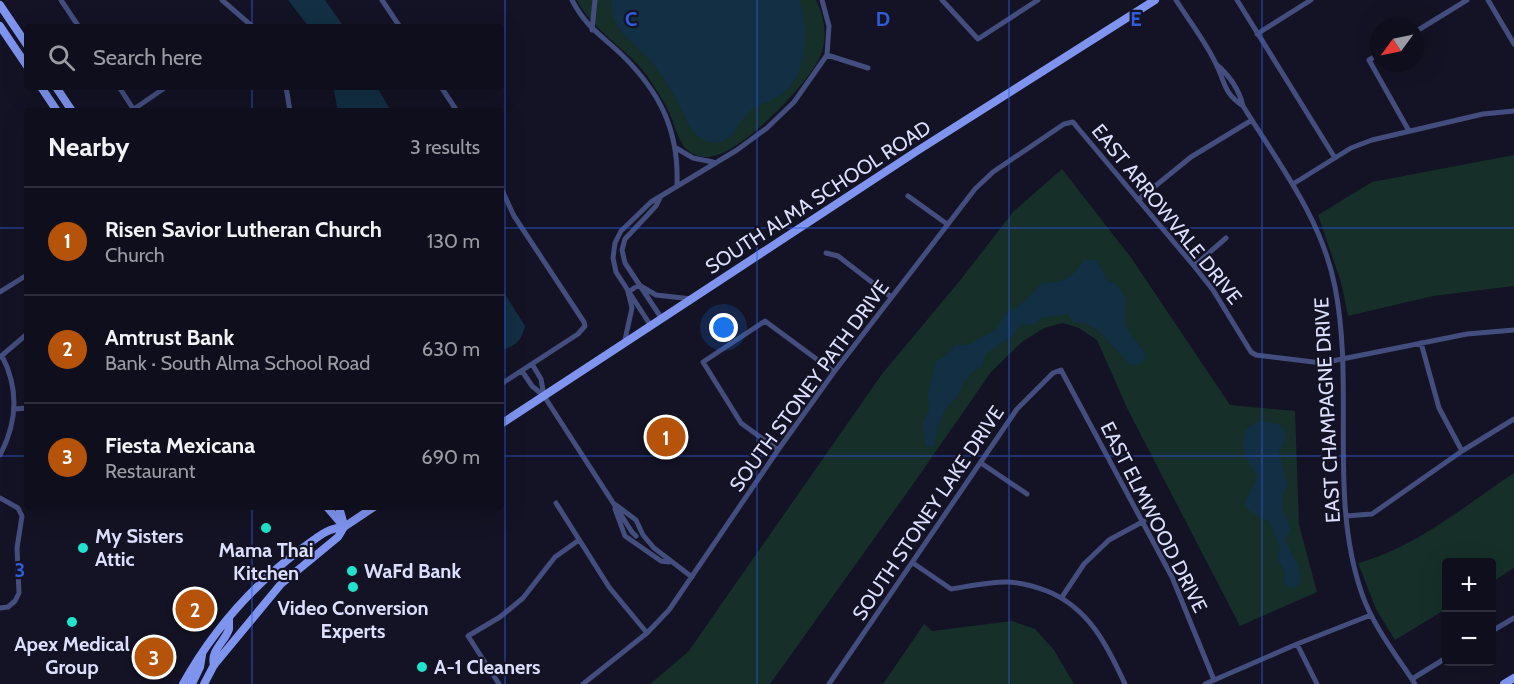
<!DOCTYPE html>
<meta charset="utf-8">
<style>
:root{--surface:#0e0e1c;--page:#1c1c29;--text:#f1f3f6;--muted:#9b9ca3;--line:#2e2e3b;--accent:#b45309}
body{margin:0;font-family:Cabin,sans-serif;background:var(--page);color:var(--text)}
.controls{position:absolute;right:18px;bottom:18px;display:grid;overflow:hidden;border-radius:6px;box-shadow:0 6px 24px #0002}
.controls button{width:54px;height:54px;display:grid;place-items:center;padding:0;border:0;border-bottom:2px solid var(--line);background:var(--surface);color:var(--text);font:30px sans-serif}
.compass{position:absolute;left:1370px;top:18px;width:54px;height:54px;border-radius:50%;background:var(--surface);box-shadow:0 6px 24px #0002;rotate:237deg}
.you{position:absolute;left:724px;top:328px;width:21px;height:21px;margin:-15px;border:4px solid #fff;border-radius:50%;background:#1a73e8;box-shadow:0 0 0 9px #1a73e833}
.badge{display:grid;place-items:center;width:39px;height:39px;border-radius:50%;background:var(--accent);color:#fff;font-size:20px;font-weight:700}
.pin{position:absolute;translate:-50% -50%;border:3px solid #fff;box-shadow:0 2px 6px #0006}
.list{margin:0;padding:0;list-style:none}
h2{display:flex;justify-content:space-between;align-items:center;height:78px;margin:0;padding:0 24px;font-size:26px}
h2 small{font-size:20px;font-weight:400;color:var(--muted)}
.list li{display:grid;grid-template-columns:39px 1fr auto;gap:18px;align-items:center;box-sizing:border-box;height:108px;padding:0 24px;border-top:2px solid var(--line)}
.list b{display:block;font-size:22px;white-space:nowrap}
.list p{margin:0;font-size:20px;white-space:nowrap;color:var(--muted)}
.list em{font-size:20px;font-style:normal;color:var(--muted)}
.icon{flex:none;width:33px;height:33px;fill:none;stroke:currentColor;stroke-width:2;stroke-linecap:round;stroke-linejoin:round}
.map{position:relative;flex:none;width:1514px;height:684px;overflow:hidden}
.search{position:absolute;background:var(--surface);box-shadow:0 6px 24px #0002;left:24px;top:24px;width:480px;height:66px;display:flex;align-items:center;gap:15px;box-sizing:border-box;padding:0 21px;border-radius:6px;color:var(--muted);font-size:22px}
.panel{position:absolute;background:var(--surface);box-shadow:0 6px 24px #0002;left:24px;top:108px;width:480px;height:402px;border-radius:6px}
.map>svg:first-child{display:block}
</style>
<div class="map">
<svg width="1514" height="684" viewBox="0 0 1514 684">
<rect width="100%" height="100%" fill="#131325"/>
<path fill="#162f29" d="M577,0h239c9,18 12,38 4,57 -12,27 -83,102 -114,100 -27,-1 -28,-26 -37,-45 -5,-11 -13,-22 -19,-32 -19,-30 -56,-46 -73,-80z
M1514,155v131l-81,10 -85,20 -7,-34 -23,-67 54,-33z
M1062,169l70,90 98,146 65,6 4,114 18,67 -77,34 -112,-216 -31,-70 -18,-12 -16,-5 -19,5 -22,14 -31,30 -75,108 -146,204h-120l38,-32 194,-278 80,-96 51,-66z
M1514,473v95l-22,14v-20h-46v47l-51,31 -19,-31 -18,-46c57,-15 108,-58 156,-90z
M1012,621l23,8 19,21 20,34h-191l41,-60 8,7z"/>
<path fill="#132f43" d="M288,0h37l19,27h-35z
M612,0h187c11,27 9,75 -17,94 -10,8 -26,10 -35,20 -11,12 -17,33 -37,28 -21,-4 -25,-29 -35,-45 -8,-14 -18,-29 -29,-41 -10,-11 -24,-21 -31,-34 -4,-7 -4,-14 -3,-22z
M333,87h44l14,24h-53z
M1083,260h13l11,20 10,5 9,13 -1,24 3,9 17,22 -1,8 -6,4 -10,-1c-4,-9 -9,-11 -15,-18 -16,-16 -15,-22 -40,-24l-5,-8 -27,4 -7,7 -12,-1 -10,12 -26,18 -4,12 -9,6 -9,10 -6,13 -12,13 -6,13 -6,25 -9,1 -3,-23 7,-13 -1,-18 8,-32 9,-5 10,-11h12l28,-15 10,-15 19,-13 19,-20c19,2 31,-5 40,-22z
M501,288l24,38c-4,15 -8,19 -23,24z
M1259,421l19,3 8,8 -1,9 -6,12 9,32c-10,18 -4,26 3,45l-6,10 14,28 2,14 -6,6 -11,-3 1,-13 -8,-14 2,-12 -10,-25 -16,-7 -9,-9 13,-29c-11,-18 -18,-24 -12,-46z"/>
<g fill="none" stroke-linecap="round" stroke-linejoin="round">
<path stroke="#434e7f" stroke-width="5" d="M61,0l18,27
M222,0l31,27
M382,0l18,27
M572,0c14,27 28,34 49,54 39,38 58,76 56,131
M942,0l36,39 60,-39
M1176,0c13,21 30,42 40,64 10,20 7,28 27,42
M1237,0l98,158
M1488,0l26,44
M592,30l3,-30
M1415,32l52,-32
M1257,34l54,-34
M1379,54l-10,6 40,71
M827,55l41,13
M1216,64c14,12 23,25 27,42 36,58 79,113 92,181 20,101 -7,210 27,307 11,32 35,62 53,90
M119,87l15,23
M286,87l4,24
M441,87l16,24
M134,109l32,-22
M676,148l17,10 20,4
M1293,184l58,-36 21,-8 111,-26 31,-3
M501,188l13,28 70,106 1,4 -7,8 -77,50
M908,196l39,28
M660,198l-4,8 -31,33 -3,11 3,13 37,56
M1138,200l53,-43 61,-37
M826,253l12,3 53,41
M1194,266l32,-28
M0,292l27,-17
M651,326l-35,-54 -3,-14 2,-15 6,-12 30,-29 86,-52 30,-22 27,-26 33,-47 2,-29 -7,-26
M1421,343l18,65 23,43
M624,344l8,-36 -4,-16 11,-7 17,10 36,4
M0,357l27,-23
M532,364l9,15 3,17
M522,371l10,15 12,10 88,136 4,4
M15,409l12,-1
M778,450l-37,-27 -38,-61 62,-41 69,51
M0,455c17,-32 19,-66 2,-99
M981,463l46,31
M0,498l18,10 4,8 -5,32 2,45 -4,8 -7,6 -8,1
M556,503l53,84 38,46
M616,505l20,15 7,15 11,13 38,29
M615,509l10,27 36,25 8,1
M1346,516l26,-2 90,-63 52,-32
M913,563l38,26c19,-3 37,-7 55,-7 14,0 28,4 41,9 42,17 60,54 78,93
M1062,597l22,-33 25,-24 35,-19
M1492,631l22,-13
M1297,644l20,40
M1412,679l34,-21
M499,684l-31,-48 32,-19 23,-19 32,-41 24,-17
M583,684l64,-51 22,-23 109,-160 56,-78 141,-183 18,-17 71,-48 9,-2 4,5 117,139 19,24 38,62 5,3 66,8 145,-29 47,-4
M829,684l188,-275 36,-36 8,-3 111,207 42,103
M1205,684l92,-40 74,-29"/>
<path stroke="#7e94ef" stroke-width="8" d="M0,5l27,40
M0,26l27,40
M41,87l16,24
M56,87l16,24
M501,424l416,-273 238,-151
M327,507l17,20
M339,507l5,18
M214,665c-4,-15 11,-23 15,-36 0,-3 0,-6 0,-10
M183,684c30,-54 72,-101 121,-137 14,-10 23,-19 40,-20
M192,684l8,-17 2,-12
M204,684l10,-19 67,-81 57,-47 6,-10 30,-20
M1504,684l10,-6"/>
</g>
<path fill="none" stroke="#305cdc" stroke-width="1.5" stroke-opacity="0.55" d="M252,0v27M505,0v684M757,0v684M1009,0v684M1262,0v684M252,87v24M0,228h27M501,228h1013M0,456h27M501,456h1013M252,507v177"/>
<g fill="#1fe3cc" stroke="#131325" stroke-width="2">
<circle cx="266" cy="528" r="6"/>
<circle cx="83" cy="548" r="6"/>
<circle cx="352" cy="571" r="6"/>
<circle cx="353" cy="587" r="6"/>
<circle cx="72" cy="622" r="6"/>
<circle cx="422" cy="667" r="6"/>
</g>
<g text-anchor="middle" stroke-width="4.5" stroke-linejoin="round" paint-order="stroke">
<g font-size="20" fill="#dbdffb" stroke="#131325">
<text transform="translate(818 197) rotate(-33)" y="7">SOUTH ALMA SCHOOL ROAD</text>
<text transform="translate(1167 214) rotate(51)" y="7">EAST ARROWVALE DRIVE</text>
<text transform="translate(809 386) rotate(-54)" y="7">SOUTH STONEY PATH DRIVE</text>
<text transform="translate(1327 410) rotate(-93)" y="7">EAST CHAMPAGNE DRIVE</text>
<text transform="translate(928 513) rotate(-56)" y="7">SOUTH STONEY LAKE DRIVE</text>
<text transform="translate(1154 517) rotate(63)" y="7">EAST ELMWOOD DRIVE</text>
</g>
<g font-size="20" font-weight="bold" fill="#dbdffb" stroke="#131325" text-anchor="start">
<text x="95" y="543">My Sisters<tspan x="95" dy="23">Attic</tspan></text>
<text x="266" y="557" text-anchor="middle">Mama Thai<tspan x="266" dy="23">Kitchen</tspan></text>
<text x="364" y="578">WaFd Bank</text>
<text x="353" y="615" text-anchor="middle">Video Conversion<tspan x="353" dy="23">Experts</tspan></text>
<text x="72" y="651" text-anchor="middle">Apex Medical<tspan x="72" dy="23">Group</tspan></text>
<text x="434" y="674">A-1 Cleaners</text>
</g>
</g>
<g font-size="20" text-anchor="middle" font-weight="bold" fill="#305cdc" stroke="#131325" stroke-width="4.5" stroke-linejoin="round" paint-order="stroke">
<text x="631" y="26">C</text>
<text x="883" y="26">D</text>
<text x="1136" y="26">E</text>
<text x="20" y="577">3</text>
</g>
</svg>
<div class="controls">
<button>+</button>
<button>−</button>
</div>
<svg class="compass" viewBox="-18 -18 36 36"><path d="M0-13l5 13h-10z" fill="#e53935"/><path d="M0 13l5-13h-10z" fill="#9b9ca3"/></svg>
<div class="you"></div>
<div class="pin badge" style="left:666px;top:437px">1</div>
<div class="pin badge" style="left:195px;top:609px">2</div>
<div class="pin badge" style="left:154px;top:657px">3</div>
<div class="search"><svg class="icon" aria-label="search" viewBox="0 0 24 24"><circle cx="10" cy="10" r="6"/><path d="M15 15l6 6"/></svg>Search here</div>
<section class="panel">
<h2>Nearby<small>3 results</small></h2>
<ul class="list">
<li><span class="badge">1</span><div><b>Risen Savior Lutheran Church</b><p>Church</p></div><em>130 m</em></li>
<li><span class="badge">2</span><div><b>Amtrust Bank</b><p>Bank · South Alma School Road</p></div><em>630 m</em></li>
<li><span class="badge">3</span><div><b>Fiesta Mexicana</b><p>Restaurant</p></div><em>690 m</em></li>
</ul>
</section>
</div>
